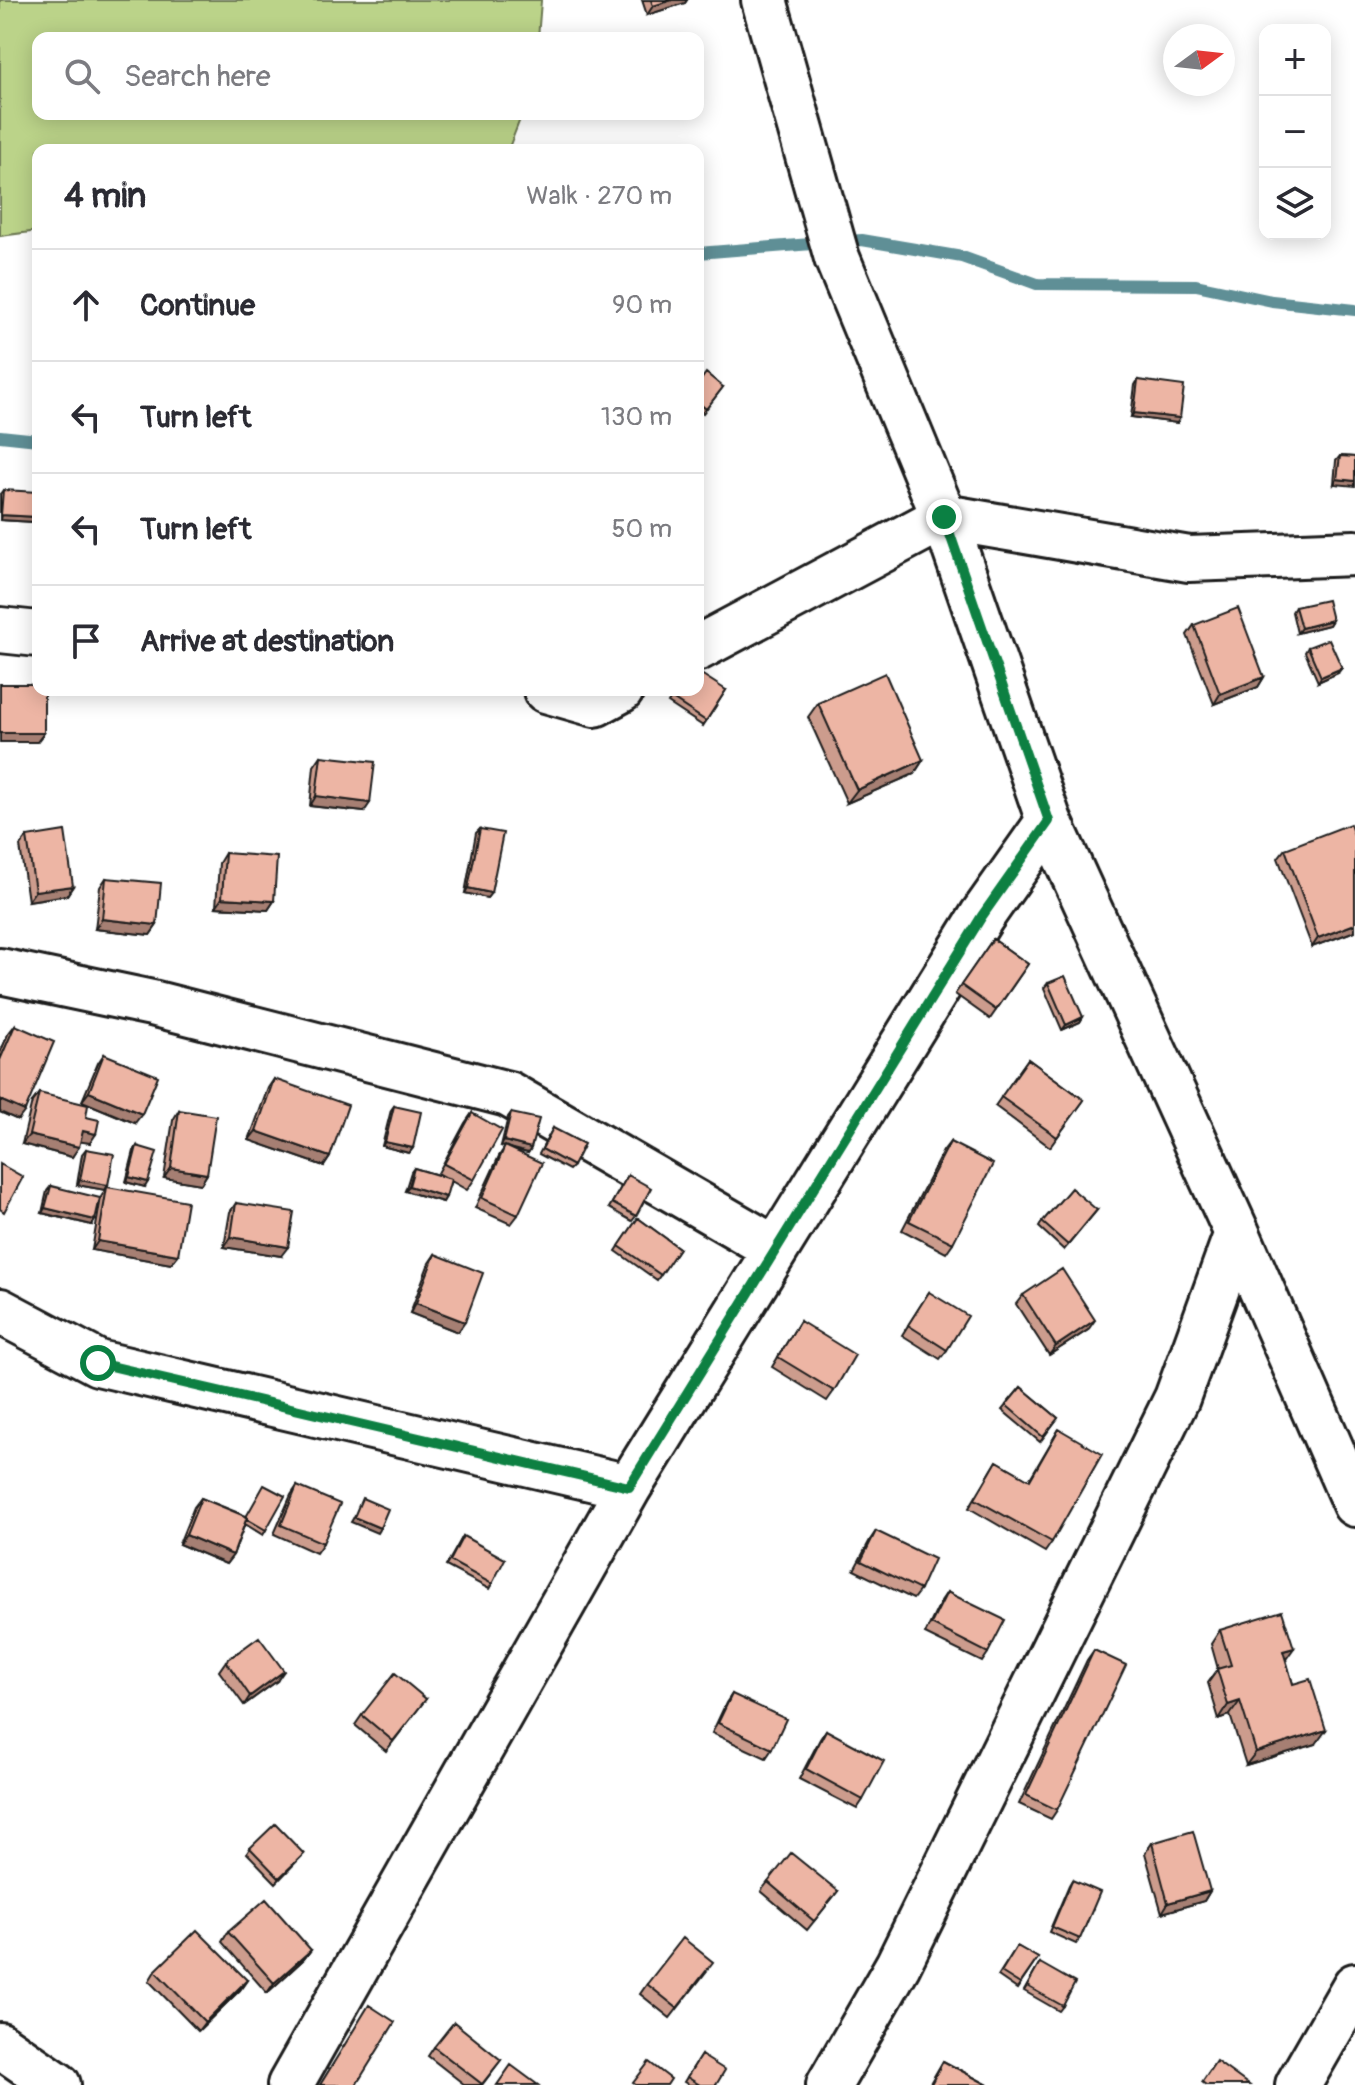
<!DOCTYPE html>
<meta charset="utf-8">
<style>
:root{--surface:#fff;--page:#f7f7f7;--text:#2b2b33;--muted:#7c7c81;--line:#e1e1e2}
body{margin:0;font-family:Pangolin,sans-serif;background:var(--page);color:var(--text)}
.controls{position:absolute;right:24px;top:24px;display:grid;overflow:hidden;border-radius:16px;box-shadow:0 4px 20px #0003}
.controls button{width:72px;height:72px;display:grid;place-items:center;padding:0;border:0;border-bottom:2px solid var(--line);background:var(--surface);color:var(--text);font:40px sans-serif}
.compass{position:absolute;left:1163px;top:24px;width:72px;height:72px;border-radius:50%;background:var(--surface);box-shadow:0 4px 20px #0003;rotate:75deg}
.stop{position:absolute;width:24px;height:24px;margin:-18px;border:6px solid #0b8043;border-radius:50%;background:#fff}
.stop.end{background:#0b8043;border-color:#fff;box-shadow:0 2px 8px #0008}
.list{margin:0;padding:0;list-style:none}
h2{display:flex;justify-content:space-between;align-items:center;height:104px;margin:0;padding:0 32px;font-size:34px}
h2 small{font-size:26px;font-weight:400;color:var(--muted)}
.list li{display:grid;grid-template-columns:52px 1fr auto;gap:24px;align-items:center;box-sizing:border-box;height:112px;padding:0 32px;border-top:2px solid var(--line)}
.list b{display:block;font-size:30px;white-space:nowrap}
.list em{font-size:26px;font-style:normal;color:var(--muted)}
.icon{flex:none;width:44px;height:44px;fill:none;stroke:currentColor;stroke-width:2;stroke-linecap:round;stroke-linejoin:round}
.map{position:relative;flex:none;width:1355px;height:2085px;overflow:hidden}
.search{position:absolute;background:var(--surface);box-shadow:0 4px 20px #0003;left:32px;top:32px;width:672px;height:88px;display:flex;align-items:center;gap:20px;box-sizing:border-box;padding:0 28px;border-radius:16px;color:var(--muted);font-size:30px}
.panel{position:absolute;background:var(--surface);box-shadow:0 4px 20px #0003;left:32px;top:144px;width:672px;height:552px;border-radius:16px}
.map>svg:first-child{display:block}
</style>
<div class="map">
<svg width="1355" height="2085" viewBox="0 0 1355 2085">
<rect width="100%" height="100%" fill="#fff"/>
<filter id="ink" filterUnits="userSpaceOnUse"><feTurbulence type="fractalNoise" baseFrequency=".0125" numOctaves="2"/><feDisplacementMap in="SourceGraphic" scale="16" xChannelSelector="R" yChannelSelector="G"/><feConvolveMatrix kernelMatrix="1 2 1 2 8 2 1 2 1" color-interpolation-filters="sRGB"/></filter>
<g filter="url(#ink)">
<path fill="#bbd389" stroke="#6c7852" stroke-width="2" d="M0,0h541v1l-3,37h-500v76h484l-14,36h-470v81l-38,5z"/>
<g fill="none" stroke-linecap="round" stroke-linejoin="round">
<path stroke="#5f8f96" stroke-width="12" d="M698,253l164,-13 100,17 75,27 159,1 76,16 83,9
M0,436l38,4"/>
<defs>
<path id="minor" d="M764,0l73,258 107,259 105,304 188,412 118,271
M0,630l38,4
M698,648l246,-131 245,42 166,-6
M546,690l49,14 26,-14
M0,971l152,32 356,91 266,154
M0,1311l98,52 531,124
M0,2045l58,40
M290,2085l339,-598 353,-571 67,-95
M829,2085l69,-120 279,-567 60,-165
M1298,2085l57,-99"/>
</defs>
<use href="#minor" stroke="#1c1c1c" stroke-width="50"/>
<use href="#minor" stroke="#fff" stroke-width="44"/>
</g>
<path fill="#cc9c8d" stroke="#1c1c1c" stroke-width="2" d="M642,0h45l-2,3 -38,12z
M1138,380l39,43 -46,-6 4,-32z
M698,384l25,3 -20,26 -5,-4z
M1340,456l15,1 -21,27 2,-23z
M3,490l32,32 -35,-2v-26z
M1295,607l37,13 -3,5 -32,8 -5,-21z
M1194,625l70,52 -6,10 -44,17 -27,-69z
M1308,647l30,26 -20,9 -13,-30z
M676,690h50l-23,36 -35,-23z
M818,703l105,57 -9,14 -67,29 -39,-86z
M321,756l43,56 -54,-6 4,-40z
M480,829l11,64 -4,5 -22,-5 11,-60z
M27,837l46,49 -6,9 -39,6 -8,-55z
M1355,839v92l-43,16 -34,-89 7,-9z
M225,853l49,48 -6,9 -52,-3 3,-44z
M106,878l51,47 -7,10 -55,-6 5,-42z
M993,939l35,25 -38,55 -35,-25z
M1048,983l35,34 -3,5 -18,8 -18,-42z
M15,1025l3,95 -18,-8v-59l8,-19z
M104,1054l31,69 -53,-22 16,-38z
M1028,1059l56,41 -34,47 -55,-41z
M274,1079l56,78 -6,9 -75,-26 19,-52z
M39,1093l47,24 4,26 -10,-2 -8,16 -50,-13 10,-42z
M394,1106l19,42 -4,5 -27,-7 9,-36z
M179,1110l28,64 -6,10 -37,-6 9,-58z
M472,1113l2,67 -7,10 -16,-9 -8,21 -38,-11 6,-19 3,-4 31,9 -7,-4 27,-50z
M511,1113l20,35 -3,5 -19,-5 9,67 -7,9 -36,-16 24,-52 6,-9 -4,-1 7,-29z
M553,1128l20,38 -4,4 -30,-16z
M950,1142l3,101 -7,10 -44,-23 41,-79z
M137,1146l8,41 -19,-5 8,-31z
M86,1149l22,36 -3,5 -28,-5 5,-31z
M628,1175l8,41 -4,5 -23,-13z
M51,1186l44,34 -3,5 -50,-12 5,-22z
M107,1187l71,68 -7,9 -79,-14 9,-53z
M236,1203l45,53 -57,-9 6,-35z
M1097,1210l-33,40 -25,-23 3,-5z
M638,1218l41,30 -22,32 -41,-29z
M435,1254l23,78 -48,-19 19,-50z
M929,1292l18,58 -7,9 -38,-24z
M1023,1295l65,35 -39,25 -33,-51z
M800,1321l34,70 -7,10 -55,-34z
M1021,1387l37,31 -18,24 -38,-32z
M1059,1429l-7,113 -7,10 -76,-44 28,-47 32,19z
M297,1486l26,57 -7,10 -42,-19 17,-39z
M201,1498l45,18 20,14 -3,5 -18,-11 -12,31 -7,9 -47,-20 15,-37z
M876,1531l44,59 -7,9 -59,-29 16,-30z
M463,1536l29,48 -3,5 -43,-23z
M947,1592l41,61 -6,9 -57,-28 16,-33z
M1220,1630l66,29 7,25 23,60 -70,21 -16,-50 -11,4 -11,-36 10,-14 -7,-25z
M1094,1650l-37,160 -6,9 -32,-15 68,-144z
M226,1661l51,20 -33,24 -25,-34z
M732,1694l40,55 -6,9 -54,-25 14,-30z
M426,1699l-40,52 -31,-26 7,-10z
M826,1730l37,70 -6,9 -58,-30 21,-40z
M1152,1843l58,48 -6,10 -42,12 -17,-60z
M250,1848l54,6 -28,29 -29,-30z
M1072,1880l8,59 -4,5 -27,-12 20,-47z
M768,1882l70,9 -31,39 -46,-39z
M228,1932l83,18 -7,9 -37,34 -45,-51z
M1017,1946l21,12 -21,31 -19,-13z
M1040,1963l23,43 -4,5 -35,-20z
M155,1971l92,9 -7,10 -42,41 -49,-50z
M706,1972l-36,46 -30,-24 7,-10z
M434,2047l67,13 -19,25h-17l-37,-29z
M701,2055l15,30h-27l-5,-3z
M943,2061l45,24h-59z"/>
<path fill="#a67f73" stroke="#1c1c1c" stroke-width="2" d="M672,0h15l-2,3 -38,12 6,-9z
M1134,413l46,5 -3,5 -46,-6z
M1337,479l18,2v5l-21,-2z
M1,515l37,2 -3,5 -35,-2z
M1332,620l-3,5 -32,8 4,-5z
M1342,668l-4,5 -20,9 3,-5z
M1264,677l-6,10 -44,17 6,-10z
M0,733h44l-7,9h-37z
M923,760l-9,14 -67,29 10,-13z
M316,796l54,7 -6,9 -54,-6z
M73,886l-6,9 -39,6 7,-10z
M468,888l23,5 -4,5 -22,-5z
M222,898l52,3 -6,9 -52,-3z
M102,919l55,6 -7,10 -55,-6z
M1355,924v7l-43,16 6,-9z
M1083,1017l-3,5 -18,8 4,-5z
M89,1092l53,22 -7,9 -53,-22z
M0,1100l25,11 -7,9 -18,-8z
M83,1131l13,3 -6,9 -14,-2z
M256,1131l74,26 -6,9 -75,-26z
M29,1135l50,12 -7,10 -50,-13z
M504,1141l27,7 -3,5 -27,-7z
M385,1142l28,6 -4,5 -27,-7z
M171,1168l36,6 -6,10 -37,-6z
M129,1177l19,5 -3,5 -19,-5z
M80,1180l28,5 -3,5 -28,-5z
M409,1186l37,11 -3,5 -38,-11z
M45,1208l50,12 -3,5 -50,-12z
M231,1237l57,10 -7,9 -57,-9z
M98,1241l80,14 -7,9 -79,-14z
M416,1303l49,19 -7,10 -48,-19z
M1095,1320l-7,10 -39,25 7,-9z
M354,1517l26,11 -3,5 -26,-11z
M186,1535l47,20 -7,9 -47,-20z
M1294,1648l-10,14 -1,-11z
M284,1671l-7,10 -33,24 6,-9z
M1240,1701l-10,14 -11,4 9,-14z
M1326,1730l-10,14 -70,21 10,-13z
M1210,1891l-6,10 -42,12 6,-10z
M311,1950l-7,9 -37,34 7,-10z
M247,1980l-7,10 -42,41 7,-9z"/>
<path fill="#edb5a4" stroke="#1c1c1c" stroke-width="2" d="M651,0h21l-19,6z
M706,373l17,14 -17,22 -8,-7v-18z
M1138,380l46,6 -4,32 -46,-5z
M1340,456l15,1v24l-18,-2z
M3,490l35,2v25l-37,-2z
M1327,600l5,20 -31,8 -6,-21z
M1238,608l26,69 -44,17 -26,-69z
M1329,639l13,29 -21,9 -13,-30z
M698,672l28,18 -20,31 -35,-23 6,-8h21z
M885,673l38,87 -66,30 -39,-87z
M0,684h38v6h6v43h-44z
M321,756l54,6 -5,41 -54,-7z
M1350,824l5,15v85l-37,14 -33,-89z
M480,829l23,4 -12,60 -23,-5z
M65,831l8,55 -38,5 -8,-54z
M225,853l52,4 -3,44 -52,-3z
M106,878l55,5 -4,42 -55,-6z
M993,939l35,25 -32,46 -35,-25z
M1065,976l18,41 -17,8 -18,-42z
M15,1025l39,17 -29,69 -25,-11v-40z
M104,1054l54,22 -16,38 -53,-22z
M1028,1059l56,41 -27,37 -56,-40z
M274,1079l74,26 -18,52 -74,-26z
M39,1093l49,12 -2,12 13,3 -3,14 -13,-3 -4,16 -50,-12z
M394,1106l27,6 -8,36 -28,-6z
M179,1110l37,6 -9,58 -36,-6z
M472,1113l30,17 -28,50 -30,-16z
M511,1113l28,6 -8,29 -27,-7z
M553,1128l31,16 -11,22 -31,-17z
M950,1142l43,22 -40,79 -44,-22z
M137,1146l20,6 -9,30 -19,-5z
M505,1146l37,17 -24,52 -36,-17z
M86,1149l28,5 -6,31 -28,-5z
M0,1164l23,13 -19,35 -4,-3z
M414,1168l37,11 -5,18 -37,-11z
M628,1175l23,13 -15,28 -24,-13z
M51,1186l49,12 -5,22 -50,-12z
M107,1187l80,14 -9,54 -80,-14z
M1071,1188l26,22 -29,35 -26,-23z
M236,1203l58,9 -6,35 -57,-10z
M638,1218l41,30 -18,27 -42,-29z
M435,1254l48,19 -18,49 -49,-19z
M1062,1269l33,51 -39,26 -33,-51z
M929,1292l39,24 -21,34 -39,-25z
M800,1321l55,34 -21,36 -56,-34z
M1021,1387l37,31 -15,19 -37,-32z
M1059,1429l43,25 -50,88 -77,-43 22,-38 33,19z
M264,1485l21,11 -19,34 -19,-11v-2h-1z
M297,1486l43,18 -17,39 -42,-18z
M201,1498l46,19 -14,38 -47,-20z
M362,1498l26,11 -8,19 -26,-11z
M876,1531l58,28 -14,31 -59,-29z
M463,1536l42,23 -13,25 -42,-23z
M947,1592l58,28 -17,33 -57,-29z
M1282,1611l12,37 -11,3 10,33 17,-5 16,51 -70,22 -16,-51 -12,4 -11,-36 14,-4 -11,-35z
M259,1637l25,34 -34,25 -24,-35z
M1094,1650l32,15 -69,145 -31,-15z
M395,1673l31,26 -33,42 -31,-26z
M732,1694l54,25 -14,30 -54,-26z
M826,1730l58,31 -21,39 -57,-31z
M275,1824l29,30 -25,24 -29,-30z
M1193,1831l17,60 -42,12 -16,-60z
M791,1853l47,38 -24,30 -46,-39z
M1072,1880l28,12 -20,47 -28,-12z
M266,1899l45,51 -37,33 -46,-51z
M197,1930l50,50 -42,42 -50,-51z
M683,1938l30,24 -36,46 -30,-24z
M1017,1946l21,12 -18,26 -19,-12z
M1040,1963l35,20 -12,23 -36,-20z
M369,2005l26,17 -39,63h-36z
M454,2022l47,38 -19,24 -48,-37z
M701,2055l24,15 -9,15h-16l-13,-8z
M943,2061l45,24h-56l-1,-1z
M1216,2061l33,24h-43l-4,-3z
M649,2062l22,17 -4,6h-31l-3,-2z
M511,2065l27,20h-41z"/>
</g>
<g fill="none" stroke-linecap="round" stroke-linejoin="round" filter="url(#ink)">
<path stroke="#0b8043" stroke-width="10" d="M98,1363l531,124 353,-571 67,-95 -105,-304"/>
</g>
</svg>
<div class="controls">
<button>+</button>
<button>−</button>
<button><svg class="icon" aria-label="layers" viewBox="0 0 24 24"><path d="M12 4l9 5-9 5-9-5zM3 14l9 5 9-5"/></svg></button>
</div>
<svg class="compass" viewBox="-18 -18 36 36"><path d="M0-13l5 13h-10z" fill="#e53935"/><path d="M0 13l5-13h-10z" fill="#7c7c81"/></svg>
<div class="stop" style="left:98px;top:1363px"></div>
<div class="stop end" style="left:944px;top:517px"></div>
<div class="search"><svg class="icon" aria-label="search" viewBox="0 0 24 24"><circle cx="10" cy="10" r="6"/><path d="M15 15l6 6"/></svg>Search here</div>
<section class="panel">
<h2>4 min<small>Walk · 270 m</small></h2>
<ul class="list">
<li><svg class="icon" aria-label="ahead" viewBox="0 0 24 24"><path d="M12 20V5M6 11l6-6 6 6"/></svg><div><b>Continue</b></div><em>90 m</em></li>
<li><svg class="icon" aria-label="left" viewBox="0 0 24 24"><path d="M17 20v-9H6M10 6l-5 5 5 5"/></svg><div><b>Turn left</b></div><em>130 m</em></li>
<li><svg class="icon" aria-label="left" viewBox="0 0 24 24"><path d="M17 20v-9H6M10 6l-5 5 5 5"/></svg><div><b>Turn left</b></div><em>50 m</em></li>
<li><svg class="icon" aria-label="arrive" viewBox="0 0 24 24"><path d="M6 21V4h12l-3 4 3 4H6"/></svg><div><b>Arrive at destination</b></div></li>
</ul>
</section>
</div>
